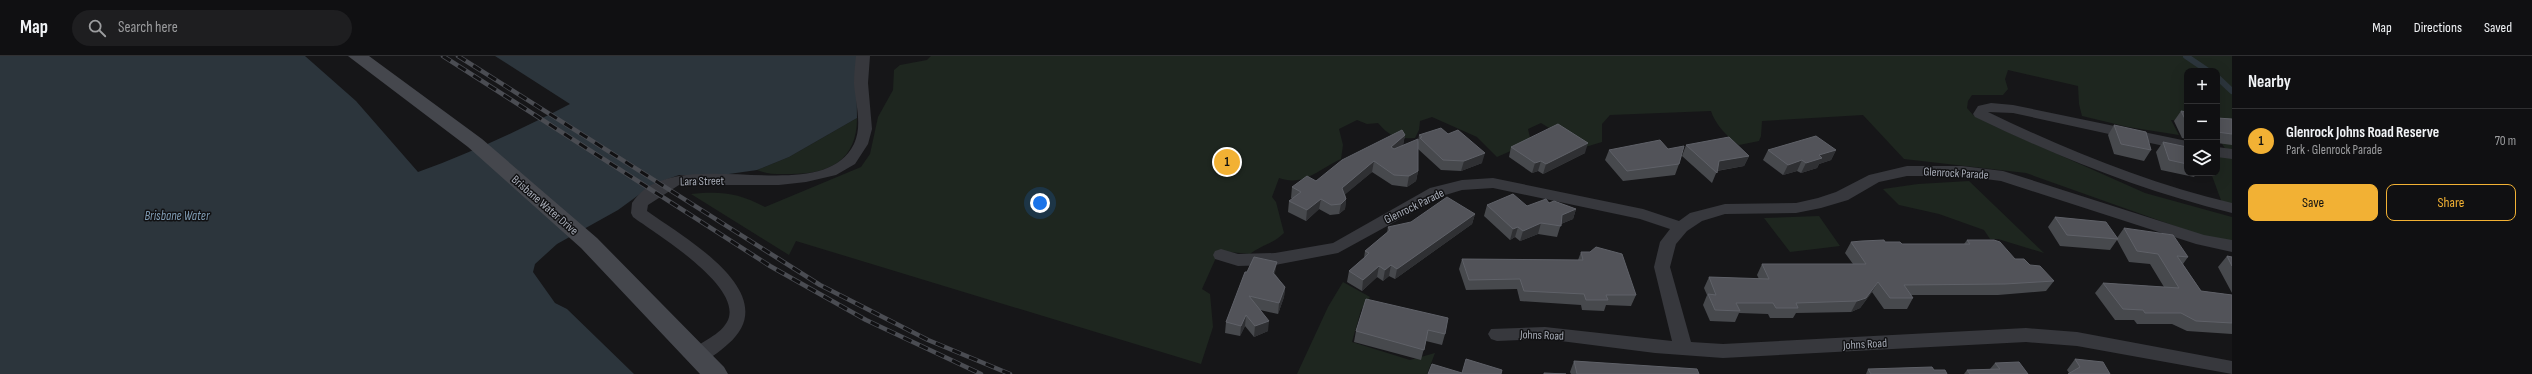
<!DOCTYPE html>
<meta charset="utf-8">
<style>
:root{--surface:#101012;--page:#1e1e20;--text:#f1f3f6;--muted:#9c9d9f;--line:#303032;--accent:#f2b134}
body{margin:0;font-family:"Sofia Sans Condensed",sans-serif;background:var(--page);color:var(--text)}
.controls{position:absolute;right:12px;top:12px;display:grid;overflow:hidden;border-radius:8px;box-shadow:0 4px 16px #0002}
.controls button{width:36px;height:36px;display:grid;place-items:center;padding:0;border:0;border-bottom:1px solid var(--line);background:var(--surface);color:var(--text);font:20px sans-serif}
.you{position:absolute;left:1040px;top:147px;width:14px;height:14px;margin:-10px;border:3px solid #fff;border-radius:50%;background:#1a73e8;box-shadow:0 0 0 6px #1a73e833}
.badge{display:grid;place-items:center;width:26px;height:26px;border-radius:50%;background:var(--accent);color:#111;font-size:13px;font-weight:700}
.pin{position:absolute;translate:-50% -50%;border:2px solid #fff;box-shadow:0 1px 4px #0006}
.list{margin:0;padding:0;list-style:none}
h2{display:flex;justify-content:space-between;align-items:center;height:52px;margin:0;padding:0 16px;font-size:17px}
h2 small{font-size:13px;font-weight:400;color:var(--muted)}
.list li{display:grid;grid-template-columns:26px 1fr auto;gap:12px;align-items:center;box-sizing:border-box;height:64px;padding:0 16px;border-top:1px solid var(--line)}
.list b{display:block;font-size:15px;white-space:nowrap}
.list p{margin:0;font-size:13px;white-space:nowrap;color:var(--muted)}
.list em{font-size:13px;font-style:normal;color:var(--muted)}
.actions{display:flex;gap:8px;padding:12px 16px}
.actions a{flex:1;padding:9px 0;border:1px solid var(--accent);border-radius:8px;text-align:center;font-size:14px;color:var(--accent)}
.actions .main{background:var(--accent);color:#111}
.icon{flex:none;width:22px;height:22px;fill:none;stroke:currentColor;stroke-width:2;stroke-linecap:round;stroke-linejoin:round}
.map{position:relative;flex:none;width:2232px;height:318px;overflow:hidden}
header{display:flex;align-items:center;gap:24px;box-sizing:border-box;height:56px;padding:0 20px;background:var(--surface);border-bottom:1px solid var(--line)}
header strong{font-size:19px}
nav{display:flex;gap:22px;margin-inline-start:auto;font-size:14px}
.search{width:280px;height:36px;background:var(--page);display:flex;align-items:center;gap:10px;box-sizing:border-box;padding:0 14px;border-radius:22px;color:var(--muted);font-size:15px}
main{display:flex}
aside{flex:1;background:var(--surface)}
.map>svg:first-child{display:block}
</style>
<header>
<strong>Map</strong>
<div class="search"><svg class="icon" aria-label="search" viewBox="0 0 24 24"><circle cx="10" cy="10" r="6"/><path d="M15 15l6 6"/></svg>Search here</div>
<nav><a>Map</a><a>Directions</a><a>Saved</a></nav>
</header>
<main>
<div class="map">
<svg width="2232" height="318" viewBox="0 0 2232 318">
<rect width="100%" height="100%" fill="#161618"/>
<path fill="#1e261f" d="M931,0h1301v96l-6,-2 -9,-14v-65h-30v51l-16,-2 8,15 -51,-8 -46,-11 -3,-12 -1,-18 -70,-16 -3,9 3,10 -5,6h-31l-4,6 -1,7 6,7 21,11 151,67 87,24v25l-29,-6 -177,-63 -122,-14 -41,-44 -101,6 -1,15 -2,5 -20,4c-11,-7 -24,-21 -28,-34l-101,4 -8,9v18l-20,6 -41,-25 -13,6 3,13 -34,15 -20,-20 -45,-20 -12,4 -1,9 -4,8c-18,1 -25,-1 -37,-15l-11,1 -10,-4 -18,9 4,16 -2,14c-22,10 -37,28 -62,19l-7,19 4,5 8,31c-11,11 -23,12 -34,21l-31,-3 -17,38 8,5 3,33 -12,37 -405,-123 -7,14 -98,-61c31,-3 47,-1 74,13l96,-40 9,-13 8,-37 15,-27 1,-20 6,-5 27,-5z
M857,62c0,42 -27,56 -66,56 -12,0 -22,1 -34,-4l32,-13z
M2217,98l15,3v48l-10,-2 -11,-30h6z
M1969,125l75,72 -46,-14h-8l-6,-9 -45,-16 -40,-9 -16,-16 35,-5z
M1819,160l21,30 -50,6 -26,-34z
M1343,226l27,15 -9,13 -9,32 58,18 25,-7 -8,21h-130l31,-67z"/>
<path fill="#2c353c" d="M0,0h305l51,45 62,71c53,-19 102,-42 152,-68l-75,-48h361l1,62 -68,39 -32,13 -35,5h-43l-14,5 -25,14 -22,16 -61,34 -22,20 -2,8 22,31 12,6 67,65h-634z"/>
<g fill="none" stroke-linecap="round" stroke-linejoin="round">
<path stroke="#2c353c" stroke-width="6" d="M2186,0l22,15
M2217,21l15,14"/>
<path fill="#37383d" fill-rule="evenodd" d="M856,0h14l-2,27 4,46 -4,15 -13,20 -19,11 -30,7 -27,3h-100l-31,20 -1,6c36,26 139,83 81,133 -10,9 -24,21 -37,17l-3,-5c8,-14 30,-18 39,-34 19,-34 -71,-88 -94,-105l-2,-4 1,-10c42,-65 188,9 222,-59 9,-19 1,-42 0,-61 0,-9 1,-18 2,-27z
M1991,47l22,2 174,36v10l-174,-38 -25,-1c79,38 159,71 244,91v10c-90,-22 -174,-56 -257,-96l-2,-3 5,-8z
M2217,91l15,2v10l-15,-2z
M1907,110h55l41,5 201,64 28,5v12l-36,-8 -195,-63 -39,-5h-55l-28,6 -31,18 -27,8 -25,5 -71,1 -23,7 -15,10 -11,13 -6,23 21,75 32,2 303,-16 51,4 155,29v13l-155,-28 -51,-4 -303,16 -68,-5 -110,-14 -48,2 -6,-2 -3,-5 3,-5 54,-2 127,14 -18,-74 6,-25 10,-13 -30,-10 -147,-31 -31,2 -20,6 -104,57 -63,12 -37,1 -23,-7 -2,-4 2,-4 6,-2 17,5 37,-1 58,-10 97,-55 32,-8 31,-2 150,31 36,12 11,-8 35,-9 71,-1 22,-5 18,-6 33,-17z"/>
<path fill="#45474d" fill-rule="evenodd" d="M348,0h21l113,83 115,99 127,129 4,7h-28l-119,-126 -113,-101z"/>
<defs>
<path id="rail" d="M443,0l327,210 96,54 115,54
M458,0l362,229 108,55 82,34"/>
</defs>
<use href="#rail" stroke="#4a4c52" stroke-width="4.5"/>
<use href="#rail" stroke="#111113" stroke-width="3" stroke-dasharray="9" stroke-linecap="butt"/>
</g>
<path fill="#47494d" d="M2181,55l6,1v27l-5,-1 -8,-17z
M2217,62l15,1v26l-15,-2z
M2114,69l37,25 -7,11 -30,-7 -6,-19z
M1405,79l-2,10 15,-3 1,-7 63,28 -21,8 -20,-1 -23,-21v22l-2,10 -9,6 -15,-2 -20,-13 -27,22 1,5 -1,10 -6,5 -9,1 -11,-6 -13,12 -18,-9 1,-11 4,-2 -2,-1 1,-11 24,-6z
M2163,86l24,5v26h10l-3,4 -33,-7 -5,-18z
M1686,89l63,11 -5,10 -27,5 -5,12 -30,-27z
M1511,91l74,6 -42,21 -5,-3 -6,2 -23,-16z
M1609,94l70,14 -4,11 -52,6 -18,-21z
M1768,94h68l-5,10 -12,4 -2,4 -16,5 -4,-2 -14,4 -20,-15z
M1549,147l27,6 -3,10 -12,5 -4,13 -19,-3 -18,7 -5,-4 -5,3 -26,-24 3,-11 40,1z
M1475,158l-3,10 -77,55 -6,-3 -6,5 -6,-4 -15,14 -15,-9 2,-11 15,-13 1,-7 22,-18 1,-6z
M2055,161l62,21 7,-10 64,29 -5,7 18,27 31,4v39l-45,-3 -15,-7h-35l-3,-4h-19l-20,-27 8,-10 61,4 -14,-23 -21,-2 -12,-22 -7,10 -50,-4 -12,-19z
M1967,184l48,19 15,6 24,16 -8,10 -48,4h-87l2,3 -6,11h-23l-12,-17 -12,16 -9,4 -55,1 -3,5h-23l-2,-4 -29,-1 -4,9 -25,-1 -7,-16 4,-10 -3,-7 5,-11 50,2 -2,-4 5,-11h91l-8,-11 6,-11h34l17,2h62z
M1581,196l55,43 -5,11 -25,-1 -2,6 -22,-1 -1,-5 -61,-4 -3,-12 -51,1 -7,-21 3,-10 116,1z
M2227,200l5,1v36l-14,-26z
M1247,216l28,1v1l10,13 -1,10 -6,17 -18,-4 8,21 -14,6 -9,-11 -5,10 -15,-3 1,-11z
M1366,243l79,35 -3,11 -16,-4 -5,19 -67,-18 2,-11z
M2075,303l35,15 -41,-1 -2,-3z
M1574,305l125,13h-128l-1,-2z
M1995,307l33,11h-64l3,-4 23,-1z
M1868,313l66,1 13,4h-81z"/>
<path fill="#2f3033" d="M1405,79l-2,10 -14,12 2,-10z
M1588,87l-3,10 -42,21 3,-10z
M1836,94l-5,10 -12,4 -2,4 -16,5 5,-10 13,-8z
M1485,97l-3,10 -21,8 3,-10z
M1749,100l-5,10 -29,5 4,-10z
M1802,104l-5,11 -14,4 5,-10z
M1374,105l-2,11 -31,26 1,-10z
M1541,105l-3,10 -6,2 3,-10z
M1418,115l-2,10 -9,6 2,-11z
M1321,143l-2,10 -13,12 1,-11z
M1346,143l-1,10 -6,5 2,-10z
M1576,153l-3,10 -15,6 4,-10z
M1475,158l-3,10 -77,55 2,-10z
M1541,167l-3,11 -18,7 3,-10z
M1518,171l-3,10 -5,3 3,-11z
M1277,206l-2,11 -3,10 1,-10z
M1391,209l-2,11 -6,5 2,-11z
M1379,210l-2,11 -15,14 1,-11z
M1878,226l-6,10 -12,16 -9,4 6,-11z
M1285,231l-1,10 -6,17 1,-11z
M1246,259l-1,11 -5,10 1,-10z
M1269,265l-1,10 -14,6 1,-11z"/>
<path fill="#525359" stroke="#5f6168" d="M2181,55l6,1v11z
M2217,62l15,1v15l-15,-2z
M1558,68l30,19 -42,21 -5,-3 -6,2 -24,-16z
M2114,69l32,7 5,18 -30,-6z
M1441,72l7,6 10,-4 27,23 -21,8 -21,-1 -23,-22 2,-1 -3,-2z
M1402,74l3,5 -14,12 3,2 24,-10v32l-9,5 -15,-1 -20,-14 -32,27 4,11 -5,5 -10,1 -10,-6 -14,11 -18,-9 12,-9 -9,-5 15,-11 9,5 26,-21z
M1816,80l20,14 -17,5 3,3 -16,5 -4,-3 -14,5 -20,-15z
M1729,81l20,19 -30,5 -2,12 -31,-28z
M1660,84l8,9 16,-3 -5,18 -52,7 -18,-21z
M2163,86l24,5v17l-18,-4z
M1513,138l14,12 19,-7 3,4 5,-2 22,8 -14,6 -1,11 -20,-3 -18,8 -5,-4 -5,2 -26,-24z
M1447,141l28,17 -78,55 -6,-4 -6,5 -6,-4 -16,14 -14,-9 16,-14 4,-4 -4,-2 25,-21 -2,-3 23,-5z
M2055,161l51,5 12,17 -51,-4z
M2124,172l49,7 15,22 -11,-1 24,35 31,4v28l-36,-2 -15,-8h-36l-2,-3 -20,-1 -20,-26 76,5 -21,-34 -21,-3z
M1884,184l1,2h15l2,2h68l-3,-4h27l6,2 15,17h9l6,6 10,1 14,15 -49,3 -101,1 9,13h-23l-12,-16 -12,16 -9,3 -61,2 2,5h-22l-3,-5h-37l4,8 -25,-1 -7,-16 8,1 -7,-18 60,2 -7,-15h104l-15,-22 11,-1z
M1596,191l26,7 14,41h-30l2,5h-22l-2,-6 -60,-3 -4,-12 -51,1 -7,-21 121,1 -2,-8h9z
M2227,200l5,1v9z
M1254,201l23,5 -4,11 12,14 -6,16 -30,-7 20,25 -14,5 -9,-11 -5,11 -15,-4 19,-50h2z
M1366,243l82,19 -3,16 -17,-4 -4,20 -68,-19z
M1466,303l36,11 -1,4h-73l4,-10 30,9z
M2075,303l28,3 7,12h-42l12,-7z
M1574,305l123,8 2,5h-122z
M2019,306l9,12h-58l-3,-4 33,-1 -5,-6z
M1932,311l2,3h11l2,4h-76l-3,-5z
M1544,317l22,1h-22z"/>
<g text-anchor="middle" stroke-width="3" stroke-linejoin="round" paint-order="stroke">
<g font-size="12" fill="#a8adb8" stroke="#111113">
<text transform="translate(1956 117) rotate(3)" y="4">Glenrock Parade</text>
<text transform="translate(702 125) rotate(-1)" y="4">Lara Street</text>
<text transform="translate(545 149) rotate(41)" y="4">Brisbane Water Drive</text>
<text transform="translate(1414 150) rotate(-26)" y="4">Glenrock Parade</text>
<text transform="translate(1542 279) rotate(2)" y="4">Johns Road</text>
<text transform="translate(1865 288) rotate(-3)" y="4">Johns Road</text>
</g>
<g font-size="13" font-style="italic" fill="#7f9bb3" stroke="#111113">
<text x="177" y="164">Brisbane Water</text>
</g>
</g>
</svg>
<div class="controls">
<button>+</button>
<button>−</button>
<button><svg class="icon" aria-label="layers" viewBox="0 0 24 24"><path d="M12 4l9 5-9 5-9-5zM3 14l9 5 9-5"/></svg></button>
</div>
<div class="you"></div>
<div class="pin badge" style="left:1227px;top:106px">1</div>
</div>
<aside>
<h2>Nearby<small></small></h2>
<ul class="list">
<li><span class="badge">1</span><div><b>Glenrock Johns Road Reserve</b><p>Park · Glenrock Parade</p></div><em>70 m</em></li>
</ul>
<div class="actions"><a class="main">Save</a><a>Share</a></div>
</aside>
</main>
